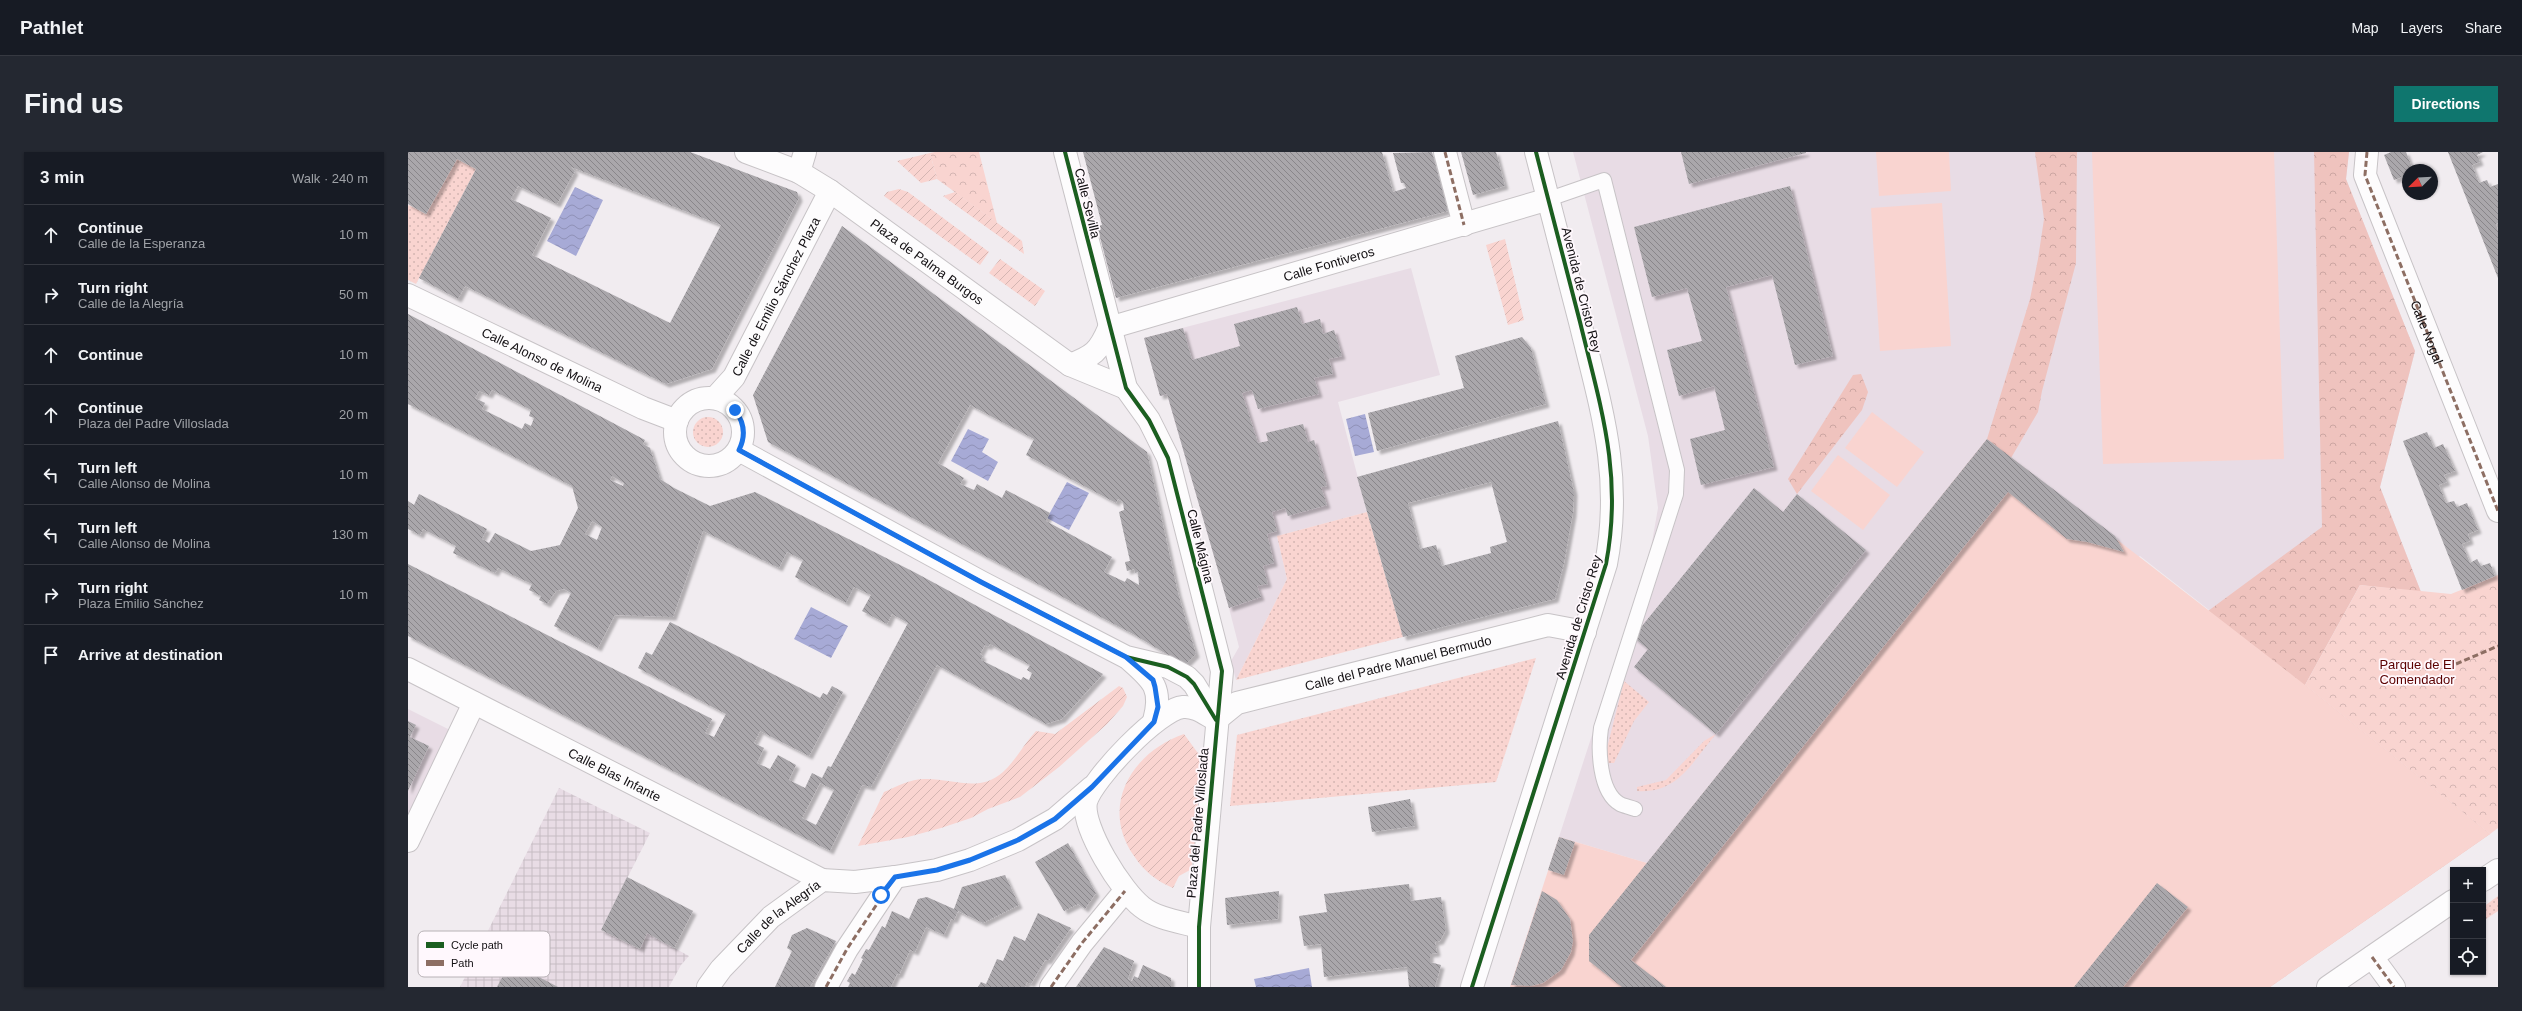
<!DOCTYPE html>
<meta charset="utf-8">
<style>
:root{--surface:#171b24;--page:#242831;--text:#f1f3f6;--muted:#9ea1a6;--line:#363941;--accent:#0f766e}
body{margin:0;font-family:Helvetica,sans-serif;background:var(--page);color:var(--text)}
.controls{position:absolute;right:12px;bottom:12px;display:grid;overflow:hidden;border-radius:0px;box-shadow:0 1px 3px #0004}
.controls button{width:36px;height:36px;display:grid;place-items:center;padding:0;border:0;border-bottom:1px solid var(--line);background:var(--surface);color:var(--text);font:20px sans-serif}
.compass{position:absolute;left:1994px;top:12px;width:36px;height:36px;border-radius:50%;background:var(--surface);box-shadow:0 1px 3px #0004;rotate:246deg}
.stop{position:absolute;width:12px;height:12px;margin:-9px;border:3px solid #1a73e8;border-radius:50%;background:#fff}
.stop.end{background:#1a73e8;border-color:#fff;box-shadow:0 1px 4px #0008}
.list{margin:0;padding:0;list-style:none}
h2{display:flex;justify-content:space-between;align-items:center;height:52px;margin:0;padding:0 16px;font-size:17px}
h2 small{font-size:13px;font-weight:400;color:var(--muted)}
.list li{display:grid;grid-template-columns:26px 1fr auto;gap:12px;align-items:center;box-sizing:border-box;height:60px;padding:0 16px;border-top:1px solid var(--line)}
.list b{display:block;font-size:15px;white-space:nowrap}
.list p{margin:0;font-size:13px;white-space:nowrap;color:var(--muted)}
.list em{font-size:13px;font-style:normal;color:var(--muted)}
.icon{flex:none;width:22px;height:22px;fill:none;stroke:currentColor;stroke-width:2;stroke-linecap:round;stroke-linejoin:round}
.map{position:relative;flex:none;width:2090px;height:835px;overflow:hidden;border-radius:0px}
header{display:flex;align-items:center;gap:24px;box-sizing:border-box;height:56px;padding:0 20px;background:var(--surface);border-bottom:1px solid var(--line)}
header strong{font-size:19px}
nav{display:flex;gap:22px;margin-inline-start:auto;font-size:14px}
.intro{display:flex;align-items:center;justify-content:space-between;box-sizing:border-box;height:96px;padding:0 24px}
h1{margin:0;font-size:28px}
.button{padding:10px 18px;border-radius:0px;background:var(--accent);color:#fff;font-size:14px;font-weight:700}
main{display:flex;gap:24px;padding:0 24px}
aside{flex:1;background:var(--surface);border-radius:0px;box-shadow:0 1px 3px #0004}
.map>svg:first-child{display:block}
</style>
<header>
<strong>Pathlet</strong>
<nav><a>Map</a><a>Layers</a><a>Share</a></nav>
</header>
<div class="intro"><h1>Find us</h1><a class="button">Directions</a></div>
<main>
<aside>
<h2>3 min<small>Walk · 240 m</small></h2>
<ul class="list">
<li><svg class="icon" aria-label="ahead" viewBox="0 0 24 24"><path d="M12 20V5M6 11l6-6 6 6"/></svg><div><b>Continue</b><p>Calle de la Esperanza</p></div><em>10 m</em></li>
<li><svg class="icon" aria-label="right" viewBox="0 0 24 24"><path d="M7 20v-9h11M14 6l5 5-5 5"/></svg><div><b>Turn right</b><p>Calle de la Alegría</p></div><em>50 m</em></li>
<li><svg class="icon" aria-label="ahead" viewBox="0 0 24 24"><path d="M12 20V5M6 11l6-6 6 6"/></svg><div><b>Continue</b></div><em>10 m</em></li>
<li><svg class="icon" aria-label="ahead" viewBox="0 0 24 24"><path d="M12 20V5M6 11l6-6 6 6"/></svg><div><b>Continue</b><p>Plaza del Padre Villoslada</p></div><em>20 m</em></li>
<li><svg class="icon" aria-label="left" viewBox="0 0 24 24"><path d="M17 20v-9H6M10 6l-5 5 5 5"/></svg><div><b>Turn left</b><p>Calle Alonso de Molina</p></div><em>10 m</em></li>
<li><svg class="icon" aria-label="left" viewBox="0 0 24 24"><path d="M17 20v-9H6M10 6l-5 5 5 5"/></svg><div><b>Turn left</b><p>Calle Alonso de Molina</p></div><em>130 m</em></li>
<li><svg class="icon" aria-label="right" viewBox="0 0 24 24"><path d="M7 20v-9h11M14 6l5 5-5 5"/></svg><div><b>Turn right</b><p>Plaza Emilio Sánchez</p></div><em>10 m</em></li>
<li><svg class="icon" aria-label="arrive" viewBox="0 0 24 24"><path d="M6 21V4h12l-3 4 3 4H6"/></svg><div><b>Arrive at destination</b></div></li>
</ul>
</aside>
<div class="map">
<svg width="2090" height="835" viewBox="0 0 2090 835">
<defs>
<pattern id="industrial-grid" width="8" height="8" patternUnits="userSpaceOnUse"><rect width="8" height="8" fill="#e8dce5"/><path d="M0 4h8M4 0v8" fill="none" stroke="#c6bcc3"/></pattern>
<pattern id="grass-dots" width="8" height="8" patternUnits="userSpaceOnUse"><rect width="8" height="8" fill="#f9d4d0"/><path d="M2 2h.1M6 6h.1" fill="none" stroke="#d4b5b2" stroke-width="1.8" stroke-linecap="round"/></pattern>
<pattern id="forest-crowns" width="20" height="18" patternUnits="userSpaceOnUse"><rect width="20" height="18" fill="#efc3be"/><path d="M2 6a3 3 0 1 1 6 0M12 15a3 3 0 1 1 6 0" fill="none" stroke="#cca6a2"/></pattern>
<pattern id="park-crowns" width="20" height="18" patternUnits="userSpaceOnUse"><rect width="20" height="18" fill="#f9d4d0"/><path d="M2 6a3 3 0 1 1 6 0M12 15a3 3 0 1 1 6 0" fill="none" stroke="#d4b5b2"/></pattern>
<pattern id="garden-furrows" width="10" height="10" patternUnits="userSpaceOnUse"><rect width="10" height="10" fill="#f9d4d0"/><path d="M-1 1l2-2M0 10L10 0M9 11l2-2" fill="none" stroke="#d4b5b2"/></pattern>
<pattern id="water-waves" width="16" height="10" patternUnits="userSpaceOnUse"><rect width="16" height="10" fill="#a7aad6"/><path d="M0 5q4-4 8 0t8 0" fill="none" stroke="#8f91b7"/></pattern>
<pattern id="building-back-hatch" width="6" height="6" patternUnits="userSpaceOnUse"><rect width="6" height="6" fill="#aaa7ab"/><path d="M-1 5l2 2M0 0l6 6M5-1l2 2" fill="none" stroke="#89868a"/></pattern>
<filter id="shadow"><feDropShadow dx="3.5" dy="3.5" stdDeviation="1" flood-color="#0004"/></filter>
</defs>
<rect width="100%" height="100%" fill="#f1ecf0"/>
<path fill="#e8dce5" d="M1165,0h776l-3,27 69,172 -35,136 41,105 -61,-7 -55,100 -165,-129 -493,307 -88,-26 90,-278 9,-51 -10,-72z
M1003,116l29,107 -102,27 29,110 -90,24 10,43 -51,101 -5,-19 8,-14 -10,-39 -62,-213 -7,1 -16,-58z
M0,557l44,22 -44,88z"/>
<path fill="url(#industrial-grid)" d="M151,636l91,45 -49,97 39,19 7,-16 42,23 -8,9 -12,22h-209z"/>
<path fill="url(#grass-dots)" d="M49,7l19,10 -60,115 -8,-4v-74l1,-1 17,9z
M285 280a15 15 0 1 1 30 0a15 15 0 1 1-30 0Z
M959,360l36,125 -167,43 51,-101 -10,-43z
M1128,506l-40,124 -266,24 7,-71z
M1216,529l25,21 -15,19 -20,42h-6l-3,-4 1,-7z
M1308,582c-24,28 -38,60 -79,57v-4l29,-7 38,-39z
M2090,744v15l-15,10v-14z"/>
<path fill="url(#forest-crowns)" d="M1627,0h42l-1,111 -34,128 -4,21 -27,46 -24,-19 43,-140 8,-40 6,-40z
M1906,0h35l-3,27 69,172 -35,136 41,105 -61,-7 -55,100 185,149 -220,153h-131l81,-355 -12,-21 114,-84z
M1453,222l7,18 -6,18 -65,84 -9,-15 65,-104z"/>
<path fill="url(#park-crowns)" d="M527,0h44l18,71 -60,-44 -7,-26z
M2090,423v253l-8,6 -185,-149 55,-100 91,9z"/>
<path fill="url(#garden-furrows)" d="M522,1l7,26 -16,4 -24,-22z
M491,37l9,3 81,60 -9,13 -96,-69 3,-4z
M547,40l67,49 2,13 -81,-58z
M1097,87l19,81 -16,5 -22,-80z
M592,107l45,32 -10,15 -46,-33z
M711,534l4,2 4,9 -4,9 -16,18 -48,43 -39,30 -32,12 -17,9 -30,10 -33,9 -50,9 26,-54c13,-6 28,-14 43,-13 27,0 53,14 76,-7 13,-12 21,-28 33,-41l19,3z
M776,582l16,22 -5,100 -5,14 -11,6 -6,12c-18,-8 -28,-16 -39,-32 -35,-50 -2,-104 50,-122z"/>
<path fill="#f9d4d0" d="M1468,0h73l2,39 -72,5z
M1684,0h182l10,307 -181,5z
M1534,51l9,143 -71,5 -9,-143z
M1464,260l52,40 -27,35 -52,-39z
M1579,287l318,246 185,149 -220,153h-760l49,-150 88,26z
M1430,303l52,40 -27,35 -52,-39z"/>
<path fill="url(#water-waves)" d="M167,35l28,13 -27,56 -29,-15z
M957,262l9,38 -19,4 -9,-37z
M560,277l21,10 -7,13 16,10 -10,19 -37,-20z
M659,330l22,11 -20,37 -22,-12z
M403,455l37,19 -17,32 -37,-19z
M901,816l3,19h-56l-2,-8z"/>
<path fill="url(#building-back-hatch)" fill-rule="evenodd" filter="url(#shadow)" d="M0,0h282l107,40 2,6 -87,171 -46,15 -201,-98 -7,13 -39,-21 57,-109 -19,-10 -31,55 -18,-10zM163,15l150,58 -51,98 -138,-68 19,-37 -40,-19 7,-13 39,18 18,-33z
M675,0h299l11,40 13,-4 -2,-5h-3l-8,-30 39,-1 16,59 -332,87 -19,-72 5,-1z
M1053,0h35l9,34 -32,9z
M1273,0h125v1l-117,31z
M1983,0h15l7,18h-5v5l-14,5 -10,-25z
M2040,0h35l-6,3 3,7 -8,3 7,18 8,-3 3,7 8,-3v39l-2,1 2,7v47z
M1382,34l43,170 -38,9 -23,-90 -46,12 48,180 -73,18 -11,-46 35,-9 -11,-44 -35,10 -12,-46 35,-9 -15,-53 -35,9 -18,-70z
M434,74l305,226 31,141 18,61 -11,11 -52,-31 -365,-192 -15,-47zM562,253l64,34 -8,16 90,48 2,-4 5,3 1,8 -5,2 11,49 -5,1 2,9 7,-2 1,4 3,-1 1,13 -12,-7 -2,4 -21,-10 8,-15 -66,-36 4,-8 -44,-23 -4,8 -25,-14 -3,6 -14,-6 4,-6 -26,-15z
M889,155l5,17 18,-5 3,15 11,-4 8,26 -13,3 4,15 -19,4 5,16 -61,15 -6,-19 -10,3 16,50 10,-2 -2,-8 37,-9 5,18 6,-2 13,46 -6,1 6,18 -39,11 -3,-8 -13,4 5,19 -10,3 7,29 -11,3 5,18 -11,2 4,11 -32,11 -62,-214 -7,2 -16,-58 39,-10 9,32 48,-14 -6,-22z
M0,162l237,126 -2,4 7,4 10,31 14,9 36,18 45,-14 159,80 189,102 -41,45 -16,5 -109,-59 -66,122 -9,-2 -32,66 -422,-215v-72l304,155 -7,14 9,4 12,-23 -88,-46 8,-16 6,3 18,-33 150,76 3,-5 4,2 5,-9 11,6 -34,64 -49,-25 -6,12 10,5 -7,15 13,6 8,-14 18,10 -7,15 16,8 7,-15 10,5 6,-12 3,1 77,-144 -16,-9 -5,10 -25,-13 9,-16 -17,-8 -8,16 -51,-26 8,-17 -16,-8 -8,16 -76,-37 -30,86 -58,-2 -17,33 -44,-22 17,-33 -7,-4 -8,2 -9,13 -8,-4 2,-4 -12,-6 3,-6 -34,-16 -3,5 -42,-20 3,-7 -33,-17 -3,6 -12,-6v-28l6,4 5,-11 68,35 -5,10 7,4 6,-10 36,18 29,-6 18,-37 -6,-22 -164,-82zM84,238l39,20 -2,6 5,2 -3,8 -6,-3 -3,6 -40,-20 3,-6 -10,-5 4,-7 10,4zM204,324l12,7 -1,3 -13,-6zM184,369l10,6 -5,13 -12,-6zM582,492l40,21 -3,5 5,3 -3,7 -6,-3 -2,3 -40,-20 2,-4 -3,-2 5,-9 3,2zM412,631l14,7 -18,35 -14,-7z
M1114,185l9,11 15,56 -169,47 -9,-38 96,-25 -9,-32z
M1150,269l16,71 -1,21 -9,50 -9,36 -152,38 -46,-160zM1083,330l16,60 -17,5 1,6 -49,13 -6,-21 -16,4 -12,-46z
M2019,280l7,16 9,-4 12,27 -11,4 3,7 -8,3 7,18 8,-2 3,6 10,-4 11,27 -10,4 2,7 -8,3 8,19 7,-4 4,7 9,-3 5,13 -33,14 -59,-149z
M1579,287l128,97 9,16 -37,-10 -20,-3 -59,-47 -377,468 35,27h-44l-33,-26v-26z
M1346,336l29,24 14,-18 69,56 -150,184 -82,-67 14,-18 -15,-12z
M0,569l8,4 -6,12 19,9 -21,45z
M1002,647l5,27 -43,6 -4,-25z
M1151,685l16,5 -11,33 -16,-5z
M660,691l28,50 -11,16 -7,-5 -14,7 -29,-49z
M597,723l14,30 -36,18 -25,-12 -4,9 -3,-1 -7,16 -18,-8 -11,25 -5,-2 -11,25 -2,-1 -6,13h-43l2,-4 -3,-2 5,-8 3,2 8,-16 -2,-1 5,-9 3,1 13,-24 3,2 7,-17 17,8 9,-20 9,-2 27,12 8,-22z
M219,725l66,34 -19,37 -27,-15 -7,16 -39,-19z
M1749,731l31,24 -65,80h-49z
M1001,732l2,17 30,-4 5,33 -6,11 -5,1 2,11 -7,1v8l11,3 -6,22h-26l-2,-20 -83,10 -3,-33 -17,2 -5,-30 28,-4 -3,-18z
M871,739l-1,28 -51,6 -2,-27z
M1134,739l15,9 13,19 3,22 -2,11 -10,18 -18,13 -12,3 -20,-1z
M630,761l33,15 -23,33 -3,-1 -14,24 -4,-2 -2,5h-47l3,-5 5,2 11,-25 6,2 11,-25 11,5z
M399,776l29,13 -26,46h-35l17,-36 -5,-3 5,-13z
M696,795l30,14 -6,18 4,2 2,-5 4,2 5,-13 28,13v9h-95z
M102,810l48,25h-61z"/>
<g fill="none" stroke-linecap="round" stroke-linejoin="round">
<defs>
<path id="service" d="M1141,47l55,-19 73,290 -1,24 -75,234c-3,21 -2,64 19,76 4,2 10,3 15,5"/>
<g id="minor">
<path id="s1" d="M338,0l53,20 31,19 240,174 56,23"/>
<path d="M657,0l61,236 23,32 19,38 54,213 -23,256v60"/>
<path d="M1037,0l19,73"/>
<path d="M1959,0l-2,23 133,336"/>
<path d="M391,20l6,-20"/>
<path id="s2" d="M0,143l235,113 34,13"/>
<path id="s3" d="M701,176l440,-129"/>
<path d="M662,213c23,-9 29,-13 39,-37"/>
<circle cx="301" cy="280" r="34"/>
<path id="s4" d="M307,246l19,-21 96,-186"/>
<path d="M331,298l242,132 145,75 42,10 19,10 7,7 22,36"/>
<path d="M721,507c24,21 34,29 25,62"/>
<path id="s5" d="M0,517l414,211"/>
<path id="s6" d="M808,568l21,-17 311,-78 37,7"/>
<path d="M0,689l66,-138"/>
<path d="M791,775c-18,-5 -42,-8 -57,-20 -20,-15 -61,-80 -56,-105 6,-23 73,-93 97,-95 13,-1 22,7 33,13"/>
<path d="M1964,805l22,30"/>
<path id="s7" d="M300,835l13,-18 50,-52 51,-37 33,2 40,-5 42,-7 33,-10 48,-20 37,-21 37,-32"/>
<path d="M418,835l21,-38 48,-72"/>
<path d="M643,835l31,-44 43,-52"/>
</g>
<path id="tertiary" d="M2075,728l15,-10
M1064,835l134,-423c17,-89 -5,-156 -26,-242 -15,-56 -29,-113 -44,-170
M1920,835l125,-86"/>
</defs>
<use href="#service" stroke="#c7c3c6" stroke-width="16"/>
<use href="#minor" stroke="#c7c3c6" stroke-width="24"/>
<use href="#tertiary" stroke="#c7c3c6" stroke-width="24"/>
<use href="#service" stroke="#fdfcfd" stroke-width="14"/>
<use href="#minor" stroke="#fdfcfd" stroke-width="22"/>
<use href="#tertiary" stroke="#fdfcfd" stroke-width="22"/>
<g stroke="#8d6e63" stroke-width="3" stroke-dasharray="6 3" stroke-linecap="butt">
<path d="M1037,0l19,73"/>
<path id="s8" d="M1959,0l-2,23 133,336"/>
<path d="M2048,512l42,-18"/>
<path d="M1964,805l22,30"/>
<path d="M418,835l21,-38 48,-72"/>
<path d="M643,835l31,-44 43,-52"/>
</g>
<defs>
<path id="cycleway" d="M657,0l61,236 23,32 19,38 54,213 -23,256v60
M331,298l242,132 145,75 42,10 19,10 7,7 22,36
M1064,835l134,-423c17,-89 -5,-156 -26,-242 -15,-56 -29,-113 -44,-170"/>
</defs>
<use href="#cycleway" stroke="#fff8fd" stroke-width="6"/>
<use href="#cycleway" stroke="#1b5e20" stroke-width="4"/>
</g>
<g fill="none" stroke-linecap="round" stroke-linejoin="round">
<path stroke="#1a73e8" stroke-width="5" d="M327,258c9,12 11,26 4,40l242,132 145,75 27,23 2,7 3,20 -4,15 -62,65 -37,32 -37,21 -48,20 -33,10 -42,7 -14,18"/>
</g>
<g text-anchor="middle" stroke-width="3.5" stroke-linejoin="round" paint-order="stroke">
<g font-size="13" fill="#120f12" stroke="#fff8fd">
<text transform="translate(680 51) rotate(76)" y="5">Calle Sevilla</text>
<text dy="5" stroke="none"><textPath href="#s1" startOffset="213">Plaza de Palma Burgos</textPath></text>
<text dy="5" stroke="none"><textPath href="#s3" startOffset="229">Calle Fontiveros</textPath></text>
<text transform="translate(1174 138) rotate(76)" y="5">Avenida de Cristo Rey</text>
<text dy="5" stroke="none"><textPath href="#s4" startOffset="119">Calle de Emilio Sánchez Plaza</textPath></text>
<text dy="5" stroke="none"><textPath href="#s8" startOffset="192">Calle Nogal</textPath></text>
<text dy="5" stroke="none"><textPath href="#s2" startOffset="149">Calle Alonso de Molina</textPath></text>
<text transform="translate(793 394) rotate(76)" y="5">Calle Mágina</text>
<text transform="translate(1170 465) rotate(-73)" y="5">Avenida de Cristo Rey</text>
<text dy="5" stroke="none"><textPath href="#s6" startOffset="193">Calle del Padre Manuel Bermudo</textPath></text>
<text dy="5" stroke="none"><textPath href="#s5" startOffset="232">Calle Blas Infante</textPath></text>
<text transform="translate(789 671) rotate(-85)" y="5">Plaza del Padre Villoslada</text>
<text dy="5" stroke="none"><textPath href="#s7" startOffset="100">Calle de la Alegría</textPath></text>
</g>
<g font-size="13" fill="#5b0000" stroke="#fff8fd">
<text x="2009" y="517">Parque de El<tspan x="2009" dy="15">Comendador</tspan></text>
</g>
</g>
<rect x="10" y="779" width="132" height="46" rx="6" fill="#fff8fd" stroke="#b8b2b6" stroke-width="1"/>
<rect x="18" y="790" width="18" height="6" fill="#1b5e20"/>
<rect x="18" y="808" width="18" height="6" fill="#8d6e63"/>
<g font-size="11" fill="#120f12">
<text x="43" y="797">Cycle path</text>
<text x="43" y="815">Path</text>
</g>
</svg>
<div class="controls">
<button>+</button>
<button>−</button>
<button><svg class="icon" aria-label="locate" viewBox="0 0 24 24"><circle cx="12" cy="12" r="6"/><path d="M12 2v4M12 18v4M2 12h4M18 12h4"/></svg></button>
</div>
<svg class="compass" viewBox="-18 -18 36 36"><path d="M0-13l5 13h-10z" fill="#e53935"/><path d="M0 13l5-13h-10z" fill="#9ea1a6"/></svg>
<div class="stop" style="left:473px;top:743px"></div>
<div class="stop end" style="left:327px;top:258px"></div>
</div>
</main>
